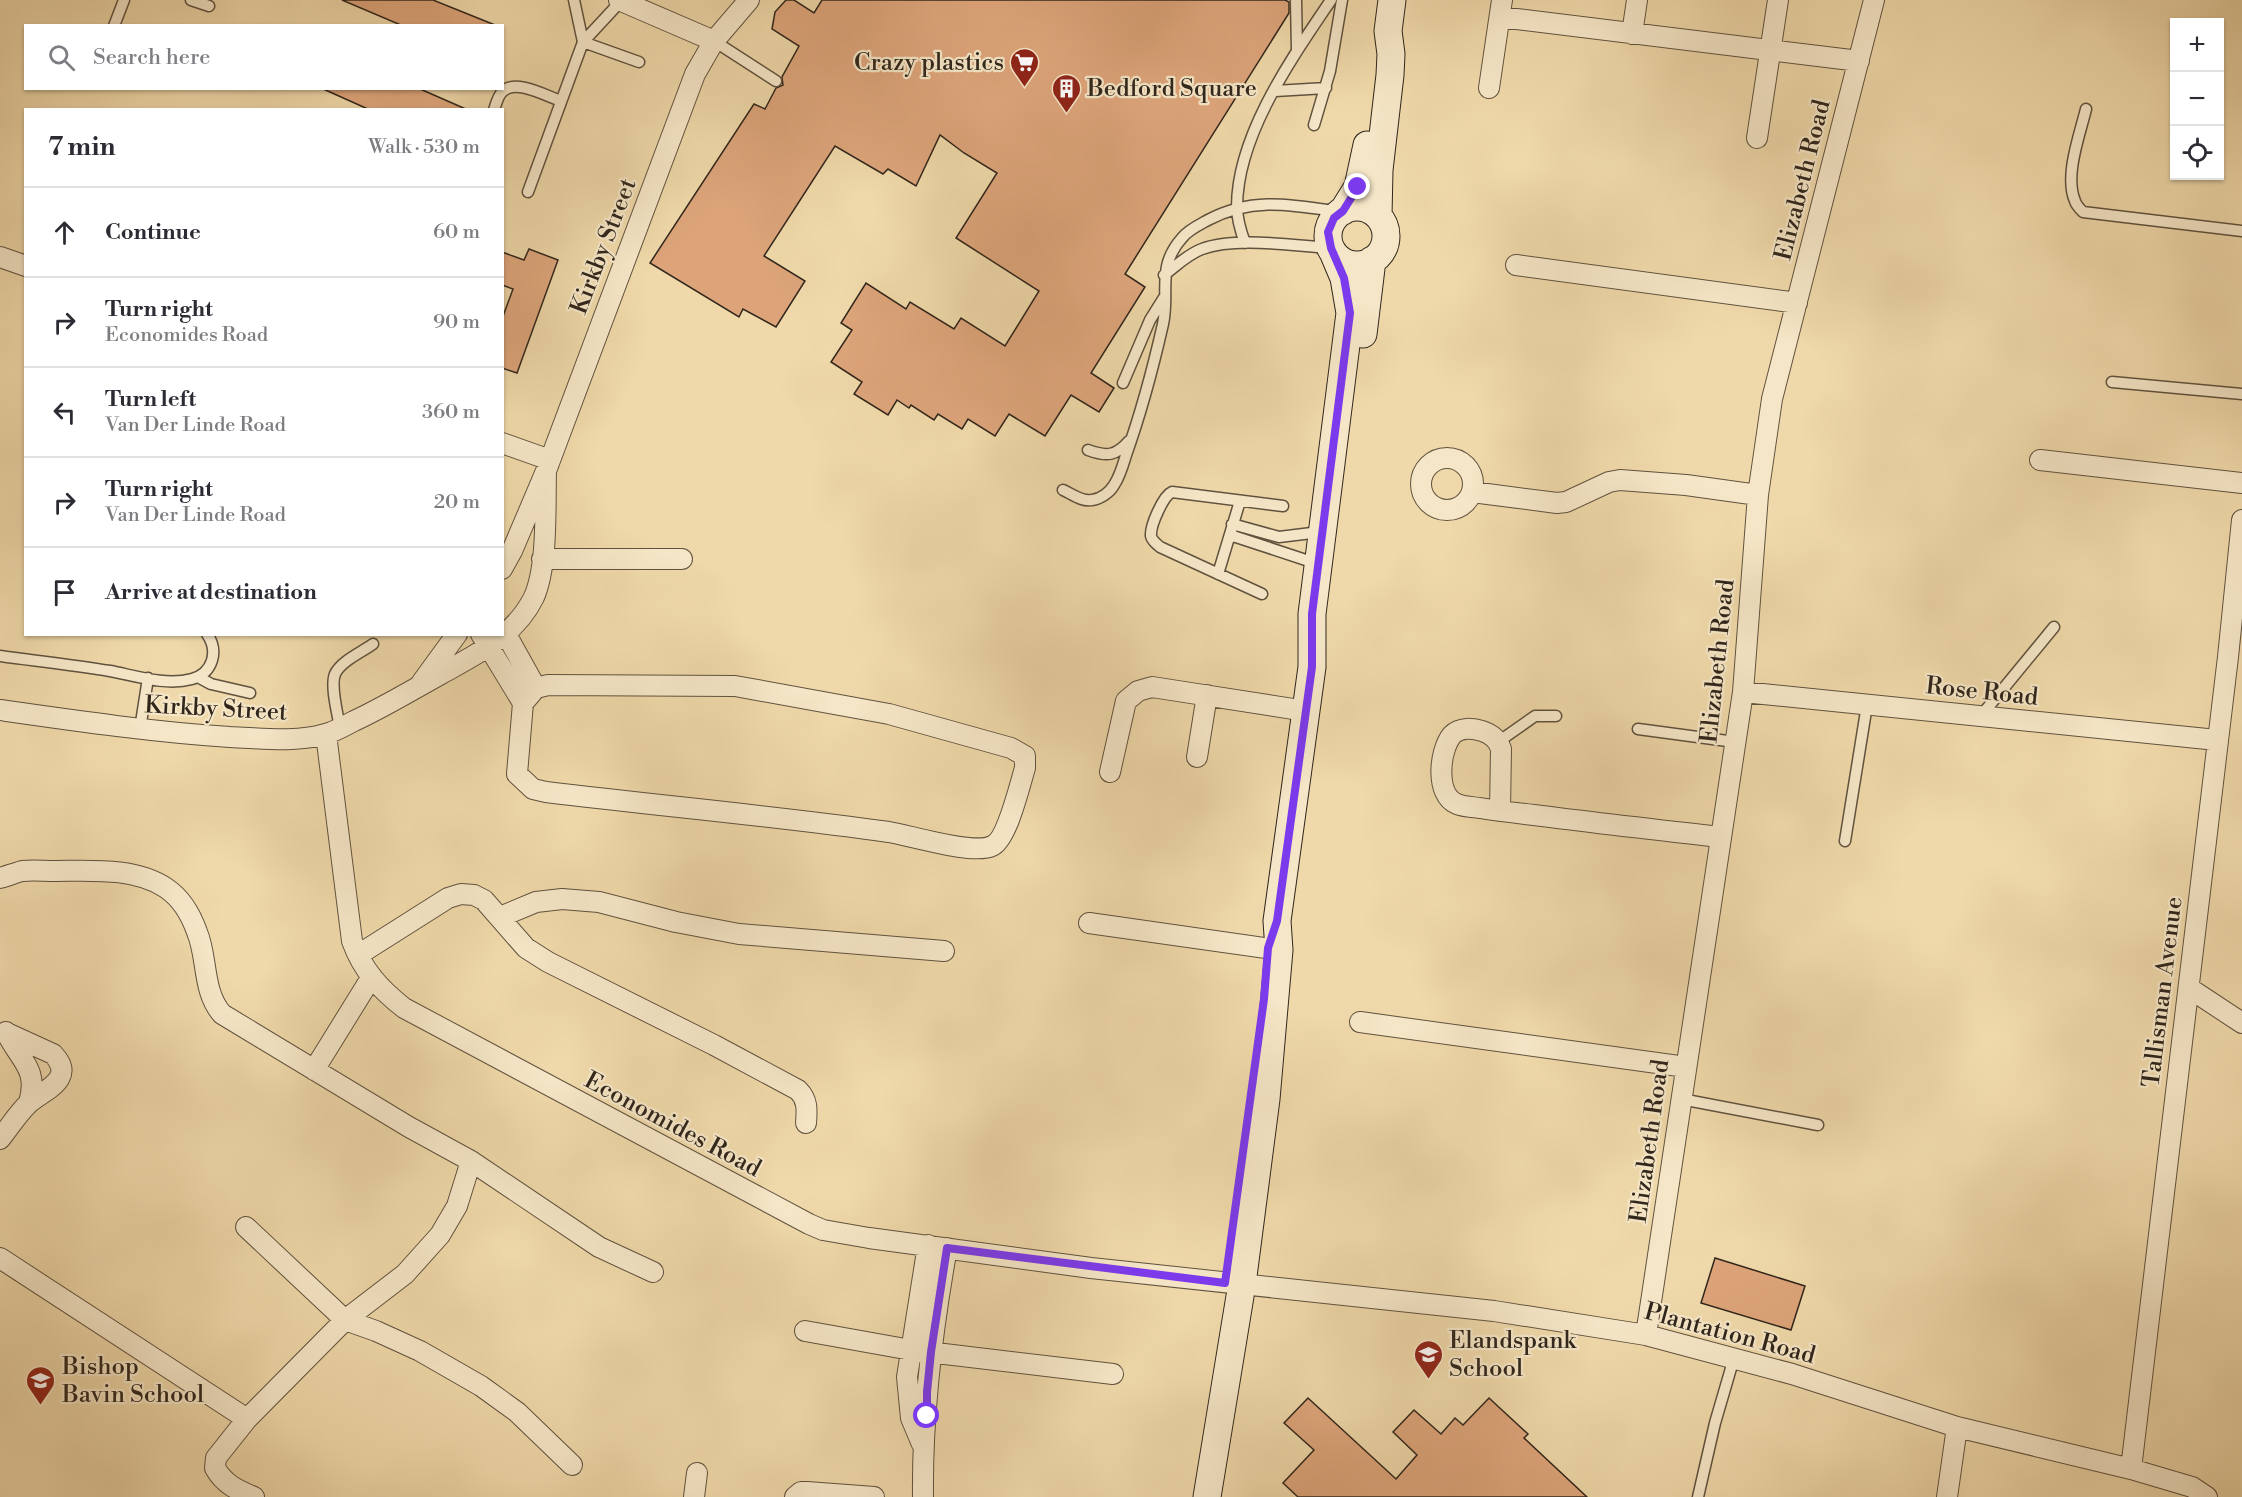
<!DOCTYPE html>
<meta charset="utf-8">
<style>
:root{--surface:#fff;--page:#f2f2f3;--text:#2b2b33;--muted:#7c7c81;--line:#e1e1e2}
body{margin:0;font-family:"Libre Bodoni",serif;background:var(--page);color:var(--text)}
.controls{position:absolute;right:18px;top:18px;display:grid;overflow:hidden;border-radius:0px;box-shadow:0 2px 4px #0004}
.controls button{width:54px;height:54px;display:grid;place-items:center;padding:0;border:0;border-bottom:2px solid var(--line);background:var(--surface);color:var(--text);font:30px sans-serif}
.stop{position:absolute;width:18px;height:18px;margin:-14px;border:4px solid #7c3aed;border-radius:50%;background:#fff}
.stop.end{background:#7c3aed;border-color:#fff;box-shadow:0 2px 6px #0008}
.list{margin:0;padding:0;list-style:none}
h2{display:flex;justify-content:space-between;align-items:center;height:78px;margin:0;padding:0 24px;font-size:26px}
h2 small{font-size:20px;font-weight:400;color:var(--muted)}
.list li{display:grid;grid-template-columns:39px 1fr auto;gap:18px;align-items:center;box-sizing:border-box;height:90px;padding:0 24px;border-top:2px solid var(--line)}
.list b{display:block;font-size:22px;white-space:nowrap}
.list p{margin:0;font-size:20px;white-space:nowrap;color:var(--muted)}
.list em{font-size:20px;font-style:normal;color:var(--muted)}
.icon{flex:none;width:33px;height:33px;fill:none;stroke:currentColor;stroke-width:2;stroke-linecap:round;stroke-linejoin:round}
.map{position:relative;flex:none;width:2242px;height:1497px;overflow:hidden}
.search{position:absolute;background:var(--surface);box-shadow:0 2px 4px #0004;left:24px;top:24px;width:480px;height:66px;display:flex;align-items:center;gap:15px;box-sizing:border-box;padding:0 21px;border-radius:0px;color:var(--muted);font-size:22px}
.panel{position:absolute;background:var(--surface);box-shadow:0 2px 4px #0004;left:24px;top:108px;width:480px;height:528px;border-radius:0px}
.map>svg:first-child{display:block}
</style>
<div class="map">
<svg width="2242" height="1497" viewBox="0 0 2242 1497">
<rect width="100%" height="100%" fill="#efd8a9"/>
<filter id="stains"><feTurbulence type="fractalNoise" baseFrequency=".00333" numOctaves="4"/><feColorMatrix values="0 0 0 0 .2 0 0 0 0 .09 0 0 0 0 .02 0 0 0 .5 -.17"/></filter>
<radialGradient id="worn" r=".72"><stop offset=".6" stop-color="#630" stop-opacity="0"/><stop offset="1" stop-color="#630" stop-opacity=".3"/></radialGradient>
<path fill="#dda47a" stroke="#30261c" stroke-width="1.5" d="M342,0h91l62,25 -92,1z
M786,0h8l20,13 8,-13h463l4,2v11l-164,261 20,13 -54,86 23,15 -15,24 -28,-17 -26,41 -36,-22 -14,22 -27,-17 -6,10 -24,-15 -4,6 -23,-15 -2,3 -12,-8 -9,15 -34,-21 8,-12 -31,-20 21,-32 -11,-7 25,-40 40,26 4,-7 44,27 7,-11 44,28 34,-55 -83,-53 41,-65 -33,-20 -24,-18 -24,51 -28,-17 -5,5 -48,-28 -71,110 41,25 -29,46 -33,-18 -4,8 -89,-54 104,-159 11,5 11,-21 7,-3 -1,-8 17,-31 -27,-17 3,-17z
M321,88h97l50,22h-98z
M529,249l29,11 -41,113 -15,-5v-49l11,-30 -11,-4v-33l22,8z
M1715,1258l90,28 -14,44 -90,-27z
M1308,1398l88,81 21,-24 -24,-23 21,-22 27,24 14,-16 8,7 26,-27 39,36 -4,4 63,59h-289l-15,-14 31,-33 -30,-27z"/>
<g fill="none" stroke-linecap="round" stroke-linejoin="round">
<defs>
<path id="lane" d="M191,0l18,6
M574,0l9,42
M1296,0l1,50
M114,26l10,-26
M714,41l62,40
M583,42l56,20
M1275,91l51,-3
M2086,109c-6,25 -22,67 -11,92 1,4 5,8 8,11l159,19
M494,110c2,-6 4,-14 8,-18 13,-14 44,4 59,9
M1314,125l16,-54 12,-71
M528,192l55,-150 38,-41
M1245,243c-4,-11 -8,-24 -8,-36 0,-72 55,-149 94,-207
M1164,275c12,-9 24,-21 38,-26 34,-13 92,-3 129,-1
M2112,382l130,12
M1123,383l27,-63 15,-24
M1088,450c19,7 28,6 41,-9
M1063,490c9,4 19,12 29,10 9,-1 18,-8 22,-15 6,-9 9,-20 12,-30 15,-42 27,-87 37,-131 7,-33 -7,-57 19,-86 6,-8 17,-13 26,-18 45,-24 85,-15 133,-8
M1232,524l47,13 41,-5
M1230,535l88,29
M1218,574l22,-73
M1262,594l-102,-47c-3,-3 -8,-6 -9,-11 -1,-10 12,-40 21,-44l111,14
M0,656c37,5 74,9 110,15 26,5 56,15 82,8 21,-6 27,-28 15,-45
M198,677l13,7 39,9
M1980,717l74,-90
M340,728c-2,-13 -10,-42 -5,-54 6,-13 27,-22 38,-30
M140,729l8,-51
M1638,729l97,13
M1498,742l37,-26h21
M1845,841l22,-136
M1681,1099l137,26
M1698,1497l17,-74 19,-65"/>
<path id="street" d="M619,0l95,41
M1500,17l359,44
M1632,34l5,-34
M1489,88l13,-88
M1757,138l21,-138
M0,257l26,9
M1516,265l281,38
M502,443l48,17
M1421 484a26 26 0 1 1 52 0a26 26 0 1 1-52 0Z
M2040,460l202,23
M1472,492l85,11 9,-1 43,-20 11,-2 66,5 72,10
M542,559h140
M502,569l10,-18 34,-80 149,-397 19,-33 35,-41
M481,634l42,69
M506,634l30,54
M422,682l35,-48
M548,685l187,1 154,28 122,34 14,8v12c-5,16 -18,72 -33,78 -19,9 -80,-10 -103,-14 -114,-16 -228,-26 -343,-40l-13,-3 -16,-15 6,-71 13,-15z
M1743,692l474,48
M0,710c77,11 153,22 230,27 30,1 65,6 95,-3 10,-2 19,-8 29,-13 30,-14 58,-31 87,-47 36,-20 74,-38 93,-77 14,-32 11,-90 12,-126
M326,734l26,207c11,30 28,48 52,67l405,216 14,6 46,8 222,30 403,43 152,24 146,39 165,53 174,42 61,18 15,10
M1197,757l10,-62
M1110,772l16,-71 12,-10 14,-4 154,24
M1500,811l1,-62c-3,-9 -9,-15 -19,-18 -9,-3 -22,-4 -30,4 -13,16 -17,60 5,69 7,3 16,3 23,4 18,3 36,5 54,7 62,8 124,15 186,22
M0,878c7,-2 15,-5 22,-7 10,-1 22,0 32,0 35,0 81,-4 112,17 15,10 25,27 31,44 11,26 5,59 25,82l187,113 62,34 128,86 54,25
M500,917l36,-15 26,-3 37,3 77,20 63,12 205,17
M1089,923l190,27
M358,955l90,-57 13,-4 13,1 10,5 42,48 22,14 166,83 84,45c10,10 9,20 8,33
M2189,988l53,35
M1360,1022l326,45
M6,1032c14,29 33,36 23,71
M314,1070l57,-92
M0,1139c9,-11 18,-26 29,-36 15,-13 48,-24 24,-49l-46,-21
M246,1227l99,93 31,11 44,20 61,35 36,26 55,53
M0,1258l247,161
M805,1331l106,19 202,24
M1646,1335l97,-643 15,-197 14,-96 102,-399
M922,1444l-11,-26 -4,-41 21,-132
M2131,1469l97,-812 14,-137
M254,1497c-17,-7 -30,-13 -39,-29l1,-10 31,-39 98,-99 60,-46 35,-39 17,-29 14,-45
M694,1497l3,-24
M795,1497l6,-5h6l67,5
M923,1497c-1,-83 9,-166 24,-249
M1947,1497l10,-70"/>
<path id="secondary" d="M1328 236a29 29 0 1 1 58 0a29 29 0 1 1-58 0Z
M1343,211l15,-24 9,-42
M1378,216l1,-46 11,-95 1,-21 -3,-23 4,-31
M1363,334l9,-74
M1207,1497l35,-213 24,-185 13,-149 -2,-29 35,-254v-53l38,-301 -6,-35 -11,-26"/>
</defs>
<use href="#lane" stroke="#60523f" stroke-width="13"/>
<use href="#street" stroke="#60523f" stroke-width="22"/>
<use href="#secondary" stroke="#30261c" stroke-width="29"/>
<use href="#lane" stroke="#f5e6c7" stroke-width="10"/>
<use href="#street" stroke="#f5e6c7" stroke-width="20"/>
<use href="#secondary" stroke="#f5e6c7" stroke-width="27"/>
</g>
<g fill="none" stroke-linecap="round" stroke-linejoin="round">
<path stroke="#7c3aed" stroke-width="8" d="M927,1416v-24l4,-40 16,-104 278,35 39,-284 4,-51 9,-27 35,-254v-53l38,-301 -6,-35 -13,-30 -3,-16 6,-14 9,-7 15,-24"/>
</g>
<defs>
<symbol id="supermarket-pin" viewBox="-11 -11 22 30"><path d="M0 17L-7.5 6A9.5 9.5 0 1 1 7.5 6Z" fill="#8f2418" stroke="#f5e6c7"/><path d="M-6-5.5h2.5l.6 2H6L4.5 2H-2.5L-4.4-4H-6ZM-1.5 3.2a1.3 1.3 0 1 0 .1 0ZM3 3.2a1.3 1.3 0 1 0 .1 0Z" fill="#fff"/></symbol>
<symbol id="building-pin" viewBox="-11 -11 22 30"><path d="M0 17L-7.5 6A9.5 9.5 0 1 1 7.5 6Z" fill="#8f2418" stroke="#f5e6c7"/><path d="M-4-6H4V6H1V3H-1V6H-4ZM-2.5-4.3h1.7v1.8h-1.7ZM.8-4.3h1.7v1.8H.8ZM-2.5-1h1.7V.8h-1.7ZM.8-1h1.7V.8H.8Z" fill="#fff"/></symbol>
<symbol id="school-pin" viewBox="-11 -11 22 30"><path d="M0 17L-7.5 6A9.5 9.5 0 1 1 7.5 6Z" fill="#8f2418" stroke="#f5e6c7"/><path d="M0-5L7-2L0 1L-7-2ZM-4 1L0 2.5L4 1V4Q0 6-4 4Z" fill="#fff"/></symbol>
</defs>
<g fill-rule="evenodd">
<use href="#supermarket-pin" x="1008" y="46" width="33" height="45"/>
<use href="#building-pin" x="1050" y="72" width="33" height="45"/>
<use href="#school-pin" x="1412" y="1338" width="33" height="45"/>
<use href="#school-pin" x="24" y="1364" width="33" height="45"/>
</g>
<g text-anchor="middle" stroke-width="4.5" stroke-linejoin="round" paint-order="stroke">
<g font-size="24" fill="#30261c" stroke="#f5e6c7" text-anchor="start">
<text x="1004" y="70" text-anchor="end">Crazy plastics</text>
<text x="1087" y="96">Bedford Square</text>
<text x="1449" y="1348">Elandspank<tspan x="1449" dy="28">School</tspan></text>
<text x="62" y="1374">Bishop<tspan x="62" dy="28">Bavin School</tspan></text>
</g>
<g font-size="24" fill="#30261c" stroke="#f5e6c7">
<text transform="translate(1802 180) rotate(-76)" y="8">Elizabeth Road</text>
<text transform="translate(603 246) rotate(-69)" y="8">Kirkby Street</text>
<text transform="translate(1717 661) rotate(-84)" y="8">Elizabeth Road</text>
<text transform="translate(1982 691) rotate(6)" y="8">Rose Road</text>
<text transform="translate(216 708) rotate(3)" y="8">Kirkby Street</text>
<text transform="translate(2162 992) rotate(-83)" y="8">Tallisman Avenue</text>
<text transform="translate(673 1124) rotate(28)" y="8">Economides Road</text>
<text transform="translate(1649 1141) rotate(-82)" y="8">Elizabeth Road</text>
<text transform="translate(1730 1333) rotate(15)" y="8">Plantation Road</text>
</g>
</g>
<rect width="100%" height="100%" filter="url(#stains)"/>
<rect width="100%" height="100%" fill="url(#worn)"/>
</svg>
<div class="controls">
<button>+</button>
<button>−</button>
<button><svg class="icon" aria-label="locate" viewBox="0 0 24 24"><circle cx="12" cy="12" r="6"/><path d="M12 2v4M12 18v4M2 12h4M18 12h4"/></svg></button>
</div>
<div class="stop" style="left:927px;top:1416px"></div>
<div class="stop end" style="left:1358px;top:187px"></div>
<div class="search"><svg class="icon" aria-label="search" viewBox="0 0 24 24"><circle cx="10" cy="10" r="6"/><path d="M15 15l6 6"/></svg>Search here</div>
<section class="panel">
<h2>7 min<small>Walk · 530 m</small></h2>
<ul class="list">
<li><svg class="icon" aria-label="ahead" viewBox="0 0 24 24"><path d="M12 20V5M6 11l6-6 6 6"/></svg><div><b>Continue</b></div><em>60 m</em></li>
<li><svg class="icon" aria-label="right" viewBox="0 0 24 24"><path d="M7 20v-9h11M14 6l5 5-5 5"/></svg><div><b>Turn right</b><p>Economides Road</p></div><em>90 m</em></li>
<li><svg class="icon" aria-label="left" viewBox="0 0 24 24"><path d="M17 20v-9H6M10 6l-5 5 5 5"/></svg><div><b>Turn left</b><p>Van Der Linde Road</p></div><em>360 m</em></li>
<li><svg class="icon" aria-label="right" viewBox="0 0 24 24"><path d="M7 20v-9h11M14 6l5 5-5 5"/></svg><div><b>Turn right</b><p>Van Der Linde Road</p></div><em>20 m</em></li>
<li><svg class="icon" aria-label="arrive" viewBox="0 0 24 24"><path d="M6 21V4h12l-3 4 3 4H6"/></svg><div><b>Arrive at destination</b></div></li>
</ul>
</section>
</div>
